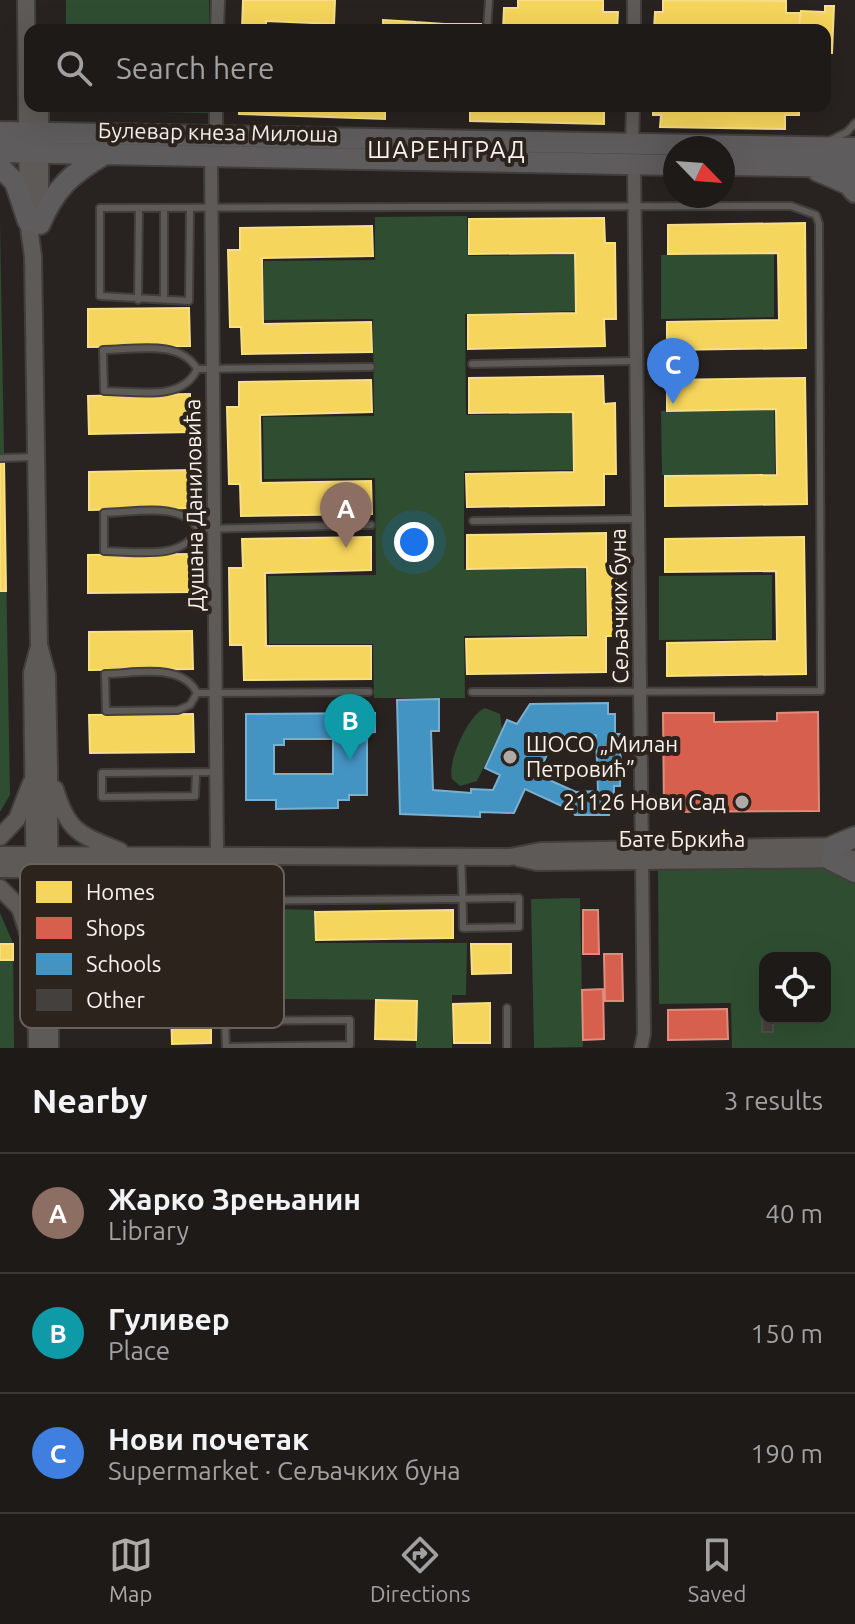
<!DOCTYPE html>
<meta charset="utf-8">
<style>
:root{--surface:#1e1a18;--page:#2b2725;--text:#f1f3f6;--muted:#a1a1a2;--line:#3c3837;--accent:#afaaa6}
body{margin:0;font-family:Ubuntu,sans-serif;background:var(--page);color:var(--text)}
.controls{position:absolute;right:24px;bottom:24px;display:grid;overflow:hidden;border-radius:16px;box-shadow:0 8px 32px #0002}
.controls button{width:72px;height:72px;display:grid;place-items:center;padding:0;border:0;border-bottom:2px solid var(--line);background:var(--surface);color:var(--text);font:40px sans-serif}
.compass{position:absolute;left:663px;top:136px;width:72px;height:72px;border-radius:50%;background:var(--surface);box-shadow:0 8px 32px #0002;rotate:115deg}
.you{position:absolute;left:414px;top:542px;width:28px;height:28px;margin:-20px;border:6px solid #fff;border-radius:50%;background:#1a73e8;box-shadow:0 0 0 12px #1a73e833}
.badge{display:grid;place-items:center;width:52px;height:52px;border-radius:50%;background:var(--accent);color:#fff;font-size:26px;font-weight:700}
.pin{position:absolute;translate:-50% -66px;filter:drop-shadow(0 2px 4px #0008)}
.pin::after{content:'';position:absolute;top:42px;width:28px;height:24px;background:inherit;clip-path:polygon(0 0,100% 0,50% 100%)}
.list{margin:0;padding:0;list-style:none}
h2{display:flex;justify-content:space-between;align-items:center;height:104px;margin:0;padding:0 32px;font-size:34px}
h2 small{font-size:26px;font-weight:400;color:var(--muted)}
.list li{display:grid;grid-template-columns:52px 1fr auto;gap:24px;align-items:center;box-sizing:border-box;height:120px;padding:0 32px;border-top:2px solid var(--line)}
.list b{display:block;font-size:30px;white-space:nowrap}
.list p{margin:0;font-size:26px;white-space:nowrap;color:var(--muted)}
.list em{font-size:26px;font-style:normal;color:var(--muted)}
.icon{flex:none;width:44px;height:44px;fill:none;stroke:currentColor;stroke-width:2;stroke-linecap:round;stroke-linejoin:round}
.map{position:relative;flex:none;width:855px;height:1048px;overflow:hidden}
.search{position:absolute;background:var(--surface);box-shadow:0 8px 32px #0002;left:24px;right:24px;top:24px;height:88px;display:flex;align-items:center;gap:20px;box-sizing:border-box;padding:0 28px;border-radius:16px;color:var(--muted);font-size:30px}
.sheet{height:464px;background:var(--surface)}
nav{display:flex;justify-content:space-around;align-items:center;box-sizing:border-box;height:112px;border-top:2px solid var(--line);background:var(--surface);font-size:22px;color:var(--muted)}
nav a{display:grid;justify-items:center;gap:4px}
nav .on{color:var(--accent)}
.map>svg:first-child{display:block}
</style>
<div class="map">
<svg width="855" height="1048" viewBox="0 0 855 1048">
<rect width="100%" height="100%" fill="#282320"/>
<path fill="#2f4e31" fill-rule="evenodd" d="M66,0h143v30h-143z
M65,106h143v7l-143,-3z
M467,216l1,40 106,-1 1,56 -110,3 1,101 106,-1 1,56 -109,1v98h121l1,66 -122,1 1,62h-91l-1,-54h-104l-1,-68 108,-1 -1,-97 -111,1 -1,-62 111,-1 -1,-97 -109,1v-59l111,-1v-43z
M0,223l10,572 -10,17z
M774,254v63l-113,2v-64z
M774,410l1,64 -113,1 -1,-64z
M772,575v64l-113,1v-64z
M485,708l15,6 2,15 -25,52 -17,5 -8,-7c-5,-17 16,-64 33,-71z
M658,863h172l25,15v170h-123l-1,-45 -72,1zM765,958h60v60h-60z
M580,898l3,149 -49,1 -3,-149z
M276,909l39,1v33h152l-1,52h-14v53h-36v-48l-270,-2 -1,-13h-15v-36l145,1z
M0,913l13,30 1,105h-14z"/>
<path fill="#f6d55c" stroke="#f7de88" stroke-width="2" d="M243,0h92l-1,24 -68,-3v9h-24z
M518,0h85v12h15l-1,18 -97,-5v5h-17l1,-22h14z
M663,0l123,1v12h14l-1,17 -121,-4v4h-24l1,-18h8z
M825,6h9l-2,47h-7v-23h-26l2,-19 24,1z
M383,20l32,2v8h-32z
M415,22l29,2v6h-29z
M444,24h37l-1,6h-36z
M239,106h146v13l-146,-5z
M470,106h146v5l-12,-1v14l-134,-3z
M653,106h146v9h-14v14l-125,-2 1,-12h-8z
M604,218l1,25h10l1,76h-12l1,27 -137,3v-34l108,-2 -1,-60 -106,1v-35z
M805,223l1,125 -139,2v-28l112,-2 -1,-67 -110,1v-29z
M372,226l1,30 -111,2 1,66 108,-2 1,30 -130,2 -1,-27h-11l-2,-77h12v-22z
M189,308l1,38 -102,1v-38z
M603,376l1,28 11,-1 1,71h-12v31l-137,2 -1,-33 108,-2 -1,-60 -104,1v-35z
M805,378l2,126 -142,2v-30l112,-1 -1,-66 -109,2v-31z
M371,380l1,32 -112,3 1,68 110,-2 1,33 -131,2 -1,-32h-11l-2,-77h12v-25z
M190,394l1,38 -102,2 -1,-38z
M0,460h4l2,131h-6z
M191,470l1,38 -103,2v-38z
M606,533v30h10l1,73h-11v36l-139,2 -1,-35 122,-2 -1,-70 -120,2v-34z
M371,537v33l-106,3 1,73h105v33l-127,1 -1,-35h-13l-1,-77h14l-1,-29z
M804,537l2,137 -139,2v-33l110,-2 -1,-70 -111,1v-33z
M192,554v38l-104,1v-38z
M192,631l1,38 -104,1v-38z
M193,714l1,38 -104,1 -1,-38z
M453,910v28l-137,2 -1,-28z
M0,944h13v16h-13z
M471,944h40v29l-39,1z
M376,1000l41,1 -1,39 -41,-1z
M490,1003v40h-36l-1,-39z
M211,1005v38l-39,1 -1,-38z"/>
<path fill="#d6604d" stroke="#e08c7d" stroke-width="2" d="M818,712l1,99 -155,1 -1,-99h51v9l63,-1v-8z
M583,910h15l1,44h-16z
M604,954h18l1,47h-18z
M603,989l1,50 -21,1 -1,-50z
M727,1009l1,30 -60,1v-30z"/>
<path fill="#4393c3" stroke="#79b0d0" stroke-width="2" fill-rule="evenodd" d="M439,699v32h-8l2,59 38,3v-4l22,1 7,-15 -15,-7 22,-48 10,4 13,-20 78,-1v11h7v20h6l-1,52h-6v21h-4l-1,8h-34l-3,-5h-8v-3l-39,-18 -11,24 -34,-1v5l-80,-3 -3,-114zM596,735l2,56 -22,1 -38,-17 17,-39z
M375,713v19l-8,1v62h-18v5h-11v8l-62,1v-9h-30v-86zM284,739h49v35h-59v-29h10z"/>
<path fill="#44403d" stroke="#504c49" stroke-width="2" d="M763,989l2,29h8v14h-11z"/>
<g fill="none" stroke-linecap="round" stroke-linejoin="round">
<defs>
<path id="service" d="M487,30l2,-30
M829,141l18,-9 8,-9
M190,208l-1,93 -89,-5v-88l691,-2 25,9 3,9 2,467 -349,1
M138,300l1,-92
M164,300v-92
M472,364l164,-3
M197,369c-14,33 -62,22 -93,22l-1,-41c31,0 77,-11 94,19l174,-2
M0,458l36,-1
M473,521l165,-2
M198,529c-15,32 -62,22 -94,22v-38c28,0 78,-12 94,16l173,-4
M197,693l-7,12 -12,5 -72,1 -1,-37c29,0 77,-12 92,19l172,-1
M196,774l-1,22 -93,1v-24l115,-1
M217,865v37
M115,972l1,-69c109,-3 219,-3 328,-4l75,-1v29l-56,1c0,-23 -1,-47 -2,-71
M507,1008v40
M226,1047l124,-2v-25l-125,1 1,27"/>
<path id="minor" d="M217,30l1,-30
M634,30v-30
M216,136v-30
M632,144l1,-38
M211,156l6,697
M634,164l10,870 -3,14"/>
<path id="tertiary" d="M26,0l2,221 5,35 6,389 8,30 2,96 1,277
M40,106v113
M55,789c13,44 26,46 65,62
M0,837l17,-18 14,-36
M0,855l510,2 31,-6 304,-5
M519,858l18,4 318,-3
M0,869l127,1 111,-10
M0,888l20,20 9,28
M56,939c9,-37 23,-51 58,-64
M37,1048l-5,-375 6,-23"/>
<path id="primary" d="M0,132l855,16
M0,152l675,13
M723,165l132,2
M0,167l15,15 13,39
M818,171l30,13 7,8
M40,224c15,-36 32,-51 65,-70
M833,846l22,-9
M831,860l24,12"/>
</defs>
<use href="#service" stroke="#423e3b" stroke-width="10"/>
<use href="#minor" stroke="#423e3b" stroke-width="16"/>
<use href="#tertiary" stroke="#423e3b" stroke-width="20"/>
<use href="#primary" stroke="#423e3b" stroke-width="24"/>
<use href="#service" stroke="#5e5a57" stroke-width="6"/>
<use href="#minor" stroke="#5e5a57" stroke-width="12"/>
<use href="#tertiary" stroke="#5e5a57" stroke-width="16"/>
<use href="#primary" stroke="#5f5c5d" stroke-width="20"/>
</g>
<g fill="#afaaa6" stroke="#2b231c" stroke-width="3">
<circle cx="510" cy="757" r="8"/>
<circle cx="742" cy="802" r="8"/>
</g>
<g text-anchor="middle" stroke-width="8" stroke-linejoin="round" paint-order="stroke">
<g font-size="22" fill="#f8f2ee" stroke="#2b231c">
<text transform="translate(218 132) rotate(1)" y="8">Булевар кнеза Милоша</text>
<text transform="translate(194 505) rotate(-91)" y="8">Душана Даниловића</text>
<text transform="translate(619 606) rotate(-91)" y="8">Сељачких буна</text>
<text x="682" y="847">Бате Бркића</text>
</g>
<g font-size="22" fill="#f8f2ee" stroke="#2b231c" text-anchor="start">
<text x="526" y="752">ШОСО „Милан<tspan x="526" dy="25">Петровић”</tspan></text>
<text x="726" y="810" text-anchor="end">21126 Нови Сад</text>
</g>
<g font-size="24" letter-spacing="2" fill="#f8f2ee" stroke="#2b231c">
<text x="447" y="158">ШАРЕНГРАД</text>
</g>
</g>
<rect x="20" y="864" width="264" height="164" rx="12" fill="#2b231c" stroke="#68615b" stroke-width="2"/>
<rect x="36" y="881" width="36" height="22" fill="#f6d55c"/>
<rect x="36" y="917" width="36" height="22" fill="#d6604d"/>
<rect x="36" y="953" width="36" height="22" fill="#4393c3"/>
<rect x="36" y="989" width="36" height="22" fill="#44403d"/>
<g font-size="22" fill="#f8f2ee">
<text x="86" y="900">Homes</text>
<text x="86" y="936">Shops</text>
<text x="86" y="972">Schools</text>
<text x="86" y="1008">Other</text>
</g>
</svg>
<div class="controls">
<button><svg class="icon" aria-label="locate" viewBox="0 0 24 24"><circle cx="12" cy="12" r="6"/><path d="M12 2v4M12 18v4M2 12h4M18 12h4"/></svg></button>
</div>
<svg class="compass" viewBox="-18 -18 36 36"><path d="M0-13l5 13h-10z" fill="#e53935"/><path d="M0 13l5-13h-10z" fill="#a1a1a2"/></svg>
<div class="you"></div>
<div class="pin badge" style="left:346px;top:548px;background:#8d6e63">A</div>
<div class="pin badge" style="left:350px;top:760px;background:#0f9aa8">B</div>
<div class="pin badge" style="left:673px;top:404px;background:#3f7fe0">C</div>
<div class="search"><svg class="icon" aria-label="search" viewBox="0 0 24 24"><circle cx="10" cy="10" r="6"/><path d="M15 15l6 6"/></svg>Search here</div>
</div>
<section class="sheet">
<h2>Nearby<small>3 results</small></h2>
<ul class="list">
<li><span class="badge" style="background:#8d6e63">A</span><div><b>Жарко Зрењанин</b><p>Library</p></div><em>40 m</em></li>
<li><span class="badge" style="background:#0f9aa8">B</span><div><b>Гуливер</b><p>Place</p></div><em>150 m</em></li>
<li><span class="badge" style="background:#3f7fe0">C</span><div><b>Нови почетак</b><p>Supermarket · Сељачких буна</p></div><em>190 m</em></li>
</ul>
</section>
<nav>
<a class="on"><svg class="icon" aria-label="map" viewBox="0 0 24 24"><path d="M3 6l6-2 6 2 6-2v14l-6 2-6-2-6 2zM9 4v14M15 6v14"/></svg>Map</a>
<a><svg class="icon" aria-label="directions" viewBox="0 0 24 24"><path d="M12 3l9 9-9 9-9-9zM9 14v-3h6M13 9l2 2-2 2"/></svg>Directions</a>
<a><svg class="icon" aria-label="saved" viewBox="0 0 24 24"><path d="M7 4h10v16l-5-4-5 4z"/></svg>Saved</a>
</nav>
